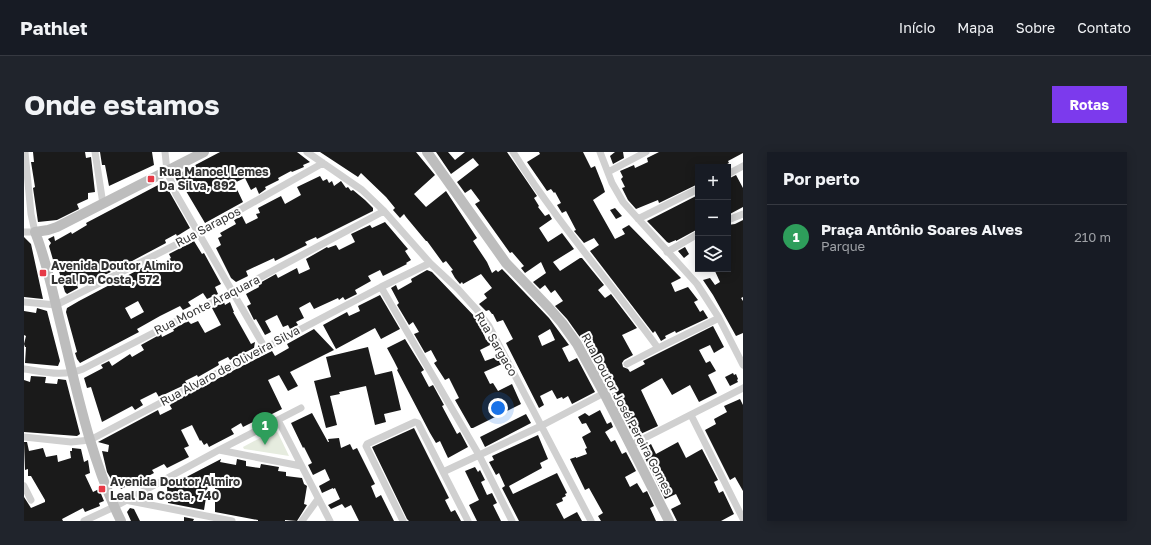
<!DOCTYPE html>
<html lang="pt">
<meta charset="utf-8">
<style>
:root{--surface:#171b24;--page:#20242c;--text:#f1f3f6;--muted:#9ea1a6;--line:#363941;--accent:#7c3aed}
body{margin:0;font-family:"Golos Text",sans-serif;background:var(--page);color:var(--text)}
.controls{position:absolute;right:12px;top:12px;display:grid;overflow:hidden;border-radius:0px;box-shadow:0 2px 10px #0003}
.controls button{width:36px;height:36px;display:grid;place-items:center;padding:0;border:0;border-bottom:1px solid var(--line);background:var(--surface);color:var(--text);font:20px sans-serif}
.you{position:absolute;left:474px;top:256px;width:14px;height:14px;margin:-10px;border:3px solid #fff;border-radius:50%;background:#1a73e8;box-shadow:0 0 0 6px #1a73e833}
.badge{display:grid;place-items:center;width:26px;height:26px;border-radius:50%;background:var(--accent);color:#fff;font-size:13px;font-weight:700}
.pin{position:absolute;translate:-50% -33px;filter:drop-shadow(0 1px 2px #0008)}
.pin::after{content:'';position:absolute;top:21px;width:14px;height:12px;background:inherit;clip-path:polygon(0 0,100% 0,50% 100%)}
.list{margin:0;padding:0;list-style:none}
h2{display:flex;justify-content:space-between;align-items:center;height:52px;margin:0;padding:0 16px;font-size:17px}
h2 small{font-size:13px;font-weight:400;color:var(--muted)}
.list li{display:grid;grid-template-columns:26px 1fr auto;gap:12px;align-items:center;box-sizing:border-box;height:64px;padding:0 16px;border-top:1px solid var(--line)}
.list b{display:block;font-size:15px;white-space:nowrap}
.list p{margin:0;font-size:13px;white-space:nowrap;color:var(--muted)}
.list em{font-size:13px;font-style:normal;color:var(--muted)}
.icon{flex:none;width:22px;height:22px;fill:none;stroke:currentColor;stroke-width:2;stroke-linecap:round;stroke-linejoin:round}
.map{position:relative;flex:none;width:719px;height:369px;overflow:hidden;border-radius:0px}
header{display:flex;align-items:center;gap:24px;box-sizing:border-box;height:56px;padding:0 20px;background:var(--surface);border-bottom:1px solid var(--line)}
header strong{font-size:19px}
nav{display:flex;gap:22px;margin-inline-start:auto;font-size:14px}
.intro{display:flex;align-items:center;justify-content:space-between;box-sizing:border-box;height:96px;padding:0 24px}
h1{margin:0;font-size:28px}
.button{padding:10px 18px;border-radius:0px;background:var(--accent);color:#fff;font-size:14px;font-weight:700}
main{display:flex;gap:24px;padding:0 24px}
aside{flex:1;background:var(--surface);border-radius:0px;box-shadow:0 2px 10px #0003}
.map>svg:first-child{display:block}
</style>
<header>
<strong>Pathlet</strong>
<nav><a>Início</a><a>Mapa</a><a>Sobre</a><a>Contato</a></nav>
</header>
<div class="intro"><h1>Onde estamos</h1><a class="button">Rotas</a></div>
<main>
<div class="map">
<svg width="719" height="369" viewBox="0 0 719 369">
<rect width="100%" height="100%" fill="#fff"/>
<path fill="#e6ecdf" d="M249,279h3l2,2 11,23 -45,-7 -1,-2z"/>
<path fill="#1a1a1a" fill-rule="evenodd" d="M9,0h52l1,6 5,-1 4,35 -7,1v6l-11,5 2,5 -22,11 -19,2 -5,-34 2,-1 -4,-25h3z
M76,0h52l2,13 -45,21 -4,-21h-3z
M196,0h77l13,10 -7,3 1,2 -12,5 -1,-1 -13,7 1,2 -14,7 1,2 -7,5 -3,-7 -5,3 -6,-12 -11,5 9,19 -38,21 -22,-37 -3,1 -5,-10 1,-4 5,-2 1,1z
M296,0h96l19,23 -21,19 12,13 20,-16 31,47 -4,3 14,21 5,11 4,-3 2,2 4,-3 47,49 20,27 -7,3 7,14 8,-4 18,34 -23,12 -4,-8 -5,3 -1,-2 -5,2 -5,-9 -12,6 4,9 -5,3 -33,-65 7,-4 -10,-19 -6,2 -4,-8h-1l-3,-4 -3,1 -7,-7 8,-6 -3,-4 8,-6 -11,-14 -18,10 -1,-2 -2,2 -5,-6 -4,-7 2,-1 -7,-9 -3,2 -16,-22h-1l-20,-24 -2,-3 -4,4 -7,-8 2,-2 -9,-11 -25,-24 -3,4zM526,177l5,11 -13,6 -4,-10z
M412,0h12l7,8 10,-8h42l30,44 -3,2 5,8 -1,1 7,9 4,-2 3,5 -13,9 9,14 14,-9 12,16 -21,13 7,9 20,-13h2l22,27 -6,5 7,8 6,-4 26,34 -15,7 11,20 -9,5 -2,3 1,4 5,2 2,3 15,-8 -2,-3 70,-35 11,21 -10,6 -4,-8 -11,5 7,13 4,-2 6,10 -8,4 9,18 -18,9 -9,-17 -18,10 -10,-17 -21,12 17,36 -24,11 -22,-43 4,-2 -4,-7 -4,2 -6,-11 2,-1 -8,-16 -3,1 -11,-20 -15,-21 -12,-13 8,-5 -8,-11 -4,3 -6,-8 -5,4 -7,-7 13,-9 -5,-11 -16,11 -4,-5 3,-2 -12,-14 -2,1 -35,-49 5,-3 -9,-12 -6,4 -8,-11 22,-17 -6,-7 -22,16z
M515,0h44l8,16 4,-2 8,20 2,6 -12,8 22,39 10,-5 -3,-5 7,-4 52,53 -10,5 4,9 13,-5 10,13 -4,2 6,10 3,-2 5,8 -32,15 -1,-2 -10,5 1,2 -5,3 -6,-10 -2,2 -63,-82 9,-6 -5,-7 -10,5 -10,-12 2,-1 -10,-19 -4,2 -5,-8 4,-2 -6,-11 -1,1 -3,-4 -4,2 -20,-29 13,-8z
M591,0h8l1,6 -11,6 -3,-8z
M635,0h84v1l-15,8 1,2 -7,4h-24v17l-39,19 -1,-3 -22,9 -8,-9 -6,-12 3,-1 -4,-8 2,-2 -3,-6 14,-6 1,3 13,-6 -1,-4z
M712,23l7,13v19l-15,8v-36z
M296,24l3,5 4,-2 2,4 3,-2 2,5 7,-5 5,7 2,-1 3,4 2,-1 12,10 8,8v3l-56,28 -1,-2 -11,5 2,3 -32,16 -1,-3 -28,13 2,5 -12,6 -5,-4 -15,-30 5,-3 -3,-7 4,-2 -2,-3 16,-9 -2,-4 8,-4 4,8 12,-6 -2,-4 4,-1 -2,-5 23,-12 4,8 16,-9 -4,-8z
M136,32h5l25,44 -13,8 -1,-2 -11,6 1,3 -49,26 -27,13 -1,-3 -12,6 1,3 -11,6 -2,-2 -7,-24 -2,2 -7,-24 2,-3 -3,-4 6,-3 1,5 16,-9 1,2 15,-9 -1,-2z
M674,43v34l-22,12v-1l-7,3 -2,-1 -20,-21z
M591,56l7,8 -6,3 -6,-9z
M719,68v77l-2,1 2,3v32l-7,3 -23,-41 -10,-15 7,-2 5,7 5,-3 -6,-13h14v-44l7,-1z
M361,70l23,27 -3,2 6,9 -5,3 1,1 -24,12 -3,-6 -12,6 3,5 -16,9 2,4 -12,6 -2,-3 -4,3 -1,-2 -24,11 -4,-7 -11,6 5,10 -8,4 2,3 -8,4 -2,-4 -5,2 -6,-12 -12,6 6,11 -6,3 -9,-16 -2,1 -7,-14 4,-2 -5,-10 13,-7 -1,-3 18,-10 2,4 19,-10 2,6 11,-5 -4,-10 21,-12 1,1 8,-3 3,5 16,-8 -4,-8 19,-9 2,3z
M0,85l7,7 12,55 -19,-2z
M170,89l8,13 2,-1 17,31 -6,3 3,7 -11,5 -4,-6 -15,9 3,4 -8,4 -3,-4 -20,10 -23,13 2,3 -59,31 -3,-4 -2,-6 2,-1 -11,-40 1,-4 12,-7 78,-41 2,5 12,-7 -2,-4zM114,149l6,11 -13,7 -6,-11z
M661,95l4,7 -5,4 -6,-7z
M403,118l5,2 46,48 8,20 3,-1 3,5 -12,6 5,11 14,-5 3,8 -18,8 6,12 3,-1 5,8 14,-7 9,20 -48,24h-2l-16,-28 4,-2 -10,-20 -4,2 -11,-17 3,-2 -6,-11 -6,3 -11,-19 5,-2 -6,-10 -4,3 -12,-20 2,-2 -8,-15 5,-3 2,5 14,-8 -1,-3z
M356,143l20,34 -19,10 -6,-11 -39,21 -13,-24 24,-13 2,4 11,-5 -2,-5z
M200,150l1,3 5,-3 4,10h-1l18,32 4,-2 -1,6 -24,12 -2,-3 -10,5 1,3 -21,12 -1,-2 -12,6 2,3 -9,4 -19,9 -3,-5 -16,8 3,5 -8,5 -3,-4 -30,16 -11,-35 -4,1 -3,-10 19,-10 -2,-3 8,-4 3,5 18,-12 2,3 12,-7 -3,-5 20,-11 1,3 12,-6 -1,-2 15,-8 3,3 7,-3 7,12 16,-8 -9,-17z
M13,156l10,3 13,50 -2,5 -33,-3 1,-16h-1l-1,-3 2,-8 -2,-1v-24l12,2z
M290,177l20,21 -44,22 8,14 -10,5 -9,-16 -11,5 14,29 -28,14 -1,-1 -10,5 -2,-4 -10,6 3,5 -25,13 -2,-4 -3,2 -3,-5 -1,1 -8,-16 -11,5 8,16 -5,2 5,9 -22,11 -3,-4 -12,6 2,3 -15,8 2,4 -8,3 -2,-4 -10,5 -6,-12 -4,2 -4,-7 -5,-21 6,1 1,-7 -11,-3 60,-32 2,5 12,-6 -3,-5 75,-39 28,-14 3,5 14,-8 -2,-4z
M381,187l19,31 -3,2 8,15 4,-2 11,20 -2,1 15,28 3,-2 8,15 -20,11 -8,-17 -4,2 -6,-10 -33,-63 1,-1 -4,-8 -7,-13z
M344,195l7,28 17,-4 9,39 -17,4 2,8 -11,3 -9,-39 -27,6 1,2 -10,2 7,29 -11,3 -12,-47 17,-4 -5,-20z
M709,221l1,2 2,-1 2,5 -1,1 1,2 -8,4 -5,-9z
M7,224l15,1 -1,6 12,1 1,-5 8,1 14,54 -3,2 -53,-4v-52l6,2z
M716,247l3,6v86l-8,-14 -5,3 -25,-50 11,-6 -2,-5 13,-7 -3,-6z
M576,258l7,14 4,-2 2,5 -8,5 6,10 4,-2 7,14 4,-2 10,19 -11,6 5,10 7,-4 6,10 4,-2 7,15 -4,2 6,13h-55l-3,-5 5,-3 -14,-25 -4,2 -15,-31 6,-2v1l11,-4 -2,-5 2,-1 -5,-11 9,-5 -5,-9 -4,1 -4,-7 7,-4 4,3z
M288,261l16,29h1l-1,-3 11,-1 2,10 9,-4 3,6 4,-2 18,36 -4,2 5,12 5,-3 13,26h-35l-8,-16 -6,3 -3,-4 -11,5 -3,-4 12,-6 -5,-11 -2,1v-1l-11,5 -3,-7 11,-6 -5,-11 -12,6 -5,-10 4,-2 -8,-16 -1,1 -12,-25z
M502,262l5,9 -46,24 -5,-10z
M390,276l35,70 -4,2 6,12 4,-2 6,11h-52l-2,-2 -35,-72z
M514,283l10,24 -8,4 2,5 -33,18 4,8 44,-21 10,20 -2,1 1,2 -4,2 1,3 -7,3 8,15 13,-7 5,9h-63l-17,-33 3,-2 -6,-13 -3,2 -7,-13 5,-2 -2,-4z
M0,290h3l2,9 14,-3 3,9 11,-2 1,7 13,-4 -1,-7h2v-3l9,1 3,13 4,-2 2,13 -5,2 8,17 6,-3 5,12 -5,2 1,3 -15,6 -2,-4 -21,11 1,2h-39v-24l7,11 14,-6v-2l-14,-24h-3v-7l-3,1z
M654,290l8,16 16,-9 16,31 -4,2 5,11 4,-2 11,23 -13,7h-44l-6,-12 10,-5 -5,-10 -11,5 -24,-49 10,-6 5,10z
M197,307l-1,3 16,3 1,-6 9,2v5l14,2 1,-4 18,3 -1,4 8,1v4l16,2 2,6 3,2 -3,18 3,1 -10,16 -12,-1v1h-27v-1l-43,-8v-39h-5l-6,37 -36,-7 -1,-16z
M451,315l3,5 2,-2 5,10 -4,2 6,13 5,-2 5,10 -4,2 8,16h-24l-8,-16 10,-5 -14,-29z
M106,356l4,1 6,12h-9l-4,-9z
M160,365l10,2 -1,2h-9z"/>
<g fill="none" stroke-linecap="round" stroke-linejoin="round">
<path stroke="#d0d0d0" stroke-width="7" d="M71,0l8,52
M141,0l2,19 9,23 89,154
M283,0l55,38 22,21 46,52 28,26 19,21 12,16 102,195
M489,0c43,69 97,130 145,196
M576,0l12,31 11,19 74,82 22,34 24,47
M584,20l38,-20
M704,22l15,-8
M614,67l60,-30
M704,68l15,-6
M0,80h11l-4,-18 -6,-62
M643,100l31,-18
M357,135l98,168 33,66
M0,150l32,3 143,-72 124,-70
M603,212l31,-16 61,-30
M0,217c21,3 39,8 59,0l150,-77 151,-81
M667,263l52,104
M254,268l52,101
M0,285l47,5 19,-2 291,-153 49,-24
M607,293l112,-57
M195,298l82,16
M419,320l98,-46 63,-33
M0,334l7,14
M101,348l107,21
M60,369l30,-14 105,-57 82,-42
M278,369l16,-22
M379,369l-37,-75 1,-2 48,-22 3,1 50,98"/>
<path stroke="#bdbdbd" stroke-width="10" d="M403,0l79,111 42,44 14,16 15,21 27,49 65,128
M97,369c-30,-61 -44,-129 -60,-195 -8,-32 -14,-64 -26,-94l13,-2 9,-3 147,-75"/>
</g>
<g fill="#e63946" stroke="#fff" stroke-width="1.5">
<rect x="123" y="23" width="8" height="8" rx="2"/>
<rect x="15" y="117" width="8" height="8" rx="2"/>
<rect x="74" y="333" width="8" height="8" rx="2"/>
</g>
<g text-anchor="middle" stroke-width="4" stroke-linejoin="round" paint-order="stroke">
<g font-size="12" font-weight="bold" fill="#333" stroke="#fff" text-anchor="start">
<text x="135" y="24">Rua Manoel Lemes<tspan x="135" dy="14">Da Silva, 892</tspan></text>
<text x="27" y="118">Avenida Doutor Almiro<tspan x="27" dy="14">Leal Da Costa, 572</tspan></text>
<text x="86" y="334">Avenida Doutor Almiro<tspan x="86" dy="14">Leal Da Costa, 740</tspan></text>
</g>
<g font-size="12" fill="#333" stroke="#fff">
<text transform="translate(184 75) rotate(-28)" y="4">Rua Sarapos</text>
<text transform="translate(183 153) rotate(-27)" y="4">Rua Monte Araquara</text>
<text transform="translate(472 192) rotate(60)" y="4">Rua Sargaco</text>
<text transform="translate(206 214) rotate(-28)" y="4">Rua Alvaro de Oliveira Silva</text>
<text transform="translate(603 262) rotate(62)" y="4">Rua Doutor José Pereira Gomes</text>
</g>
</g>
</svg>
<div class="controls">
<button>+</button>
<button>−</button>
<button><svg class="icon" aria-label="layers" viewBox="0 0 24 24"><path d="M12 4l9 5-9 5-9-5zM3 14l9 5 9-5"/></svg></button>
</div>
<div class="you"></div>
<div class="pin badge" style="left:241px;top:293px;background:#2e9e5b">1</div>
</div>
<aside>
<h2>Por perto<small></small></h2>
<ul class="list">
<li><span class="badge" style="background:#2e9e5b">1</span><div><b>Praça Antônio Soares Alves</b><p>Parque</p></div><em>210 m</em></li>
</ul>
</aside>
</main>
